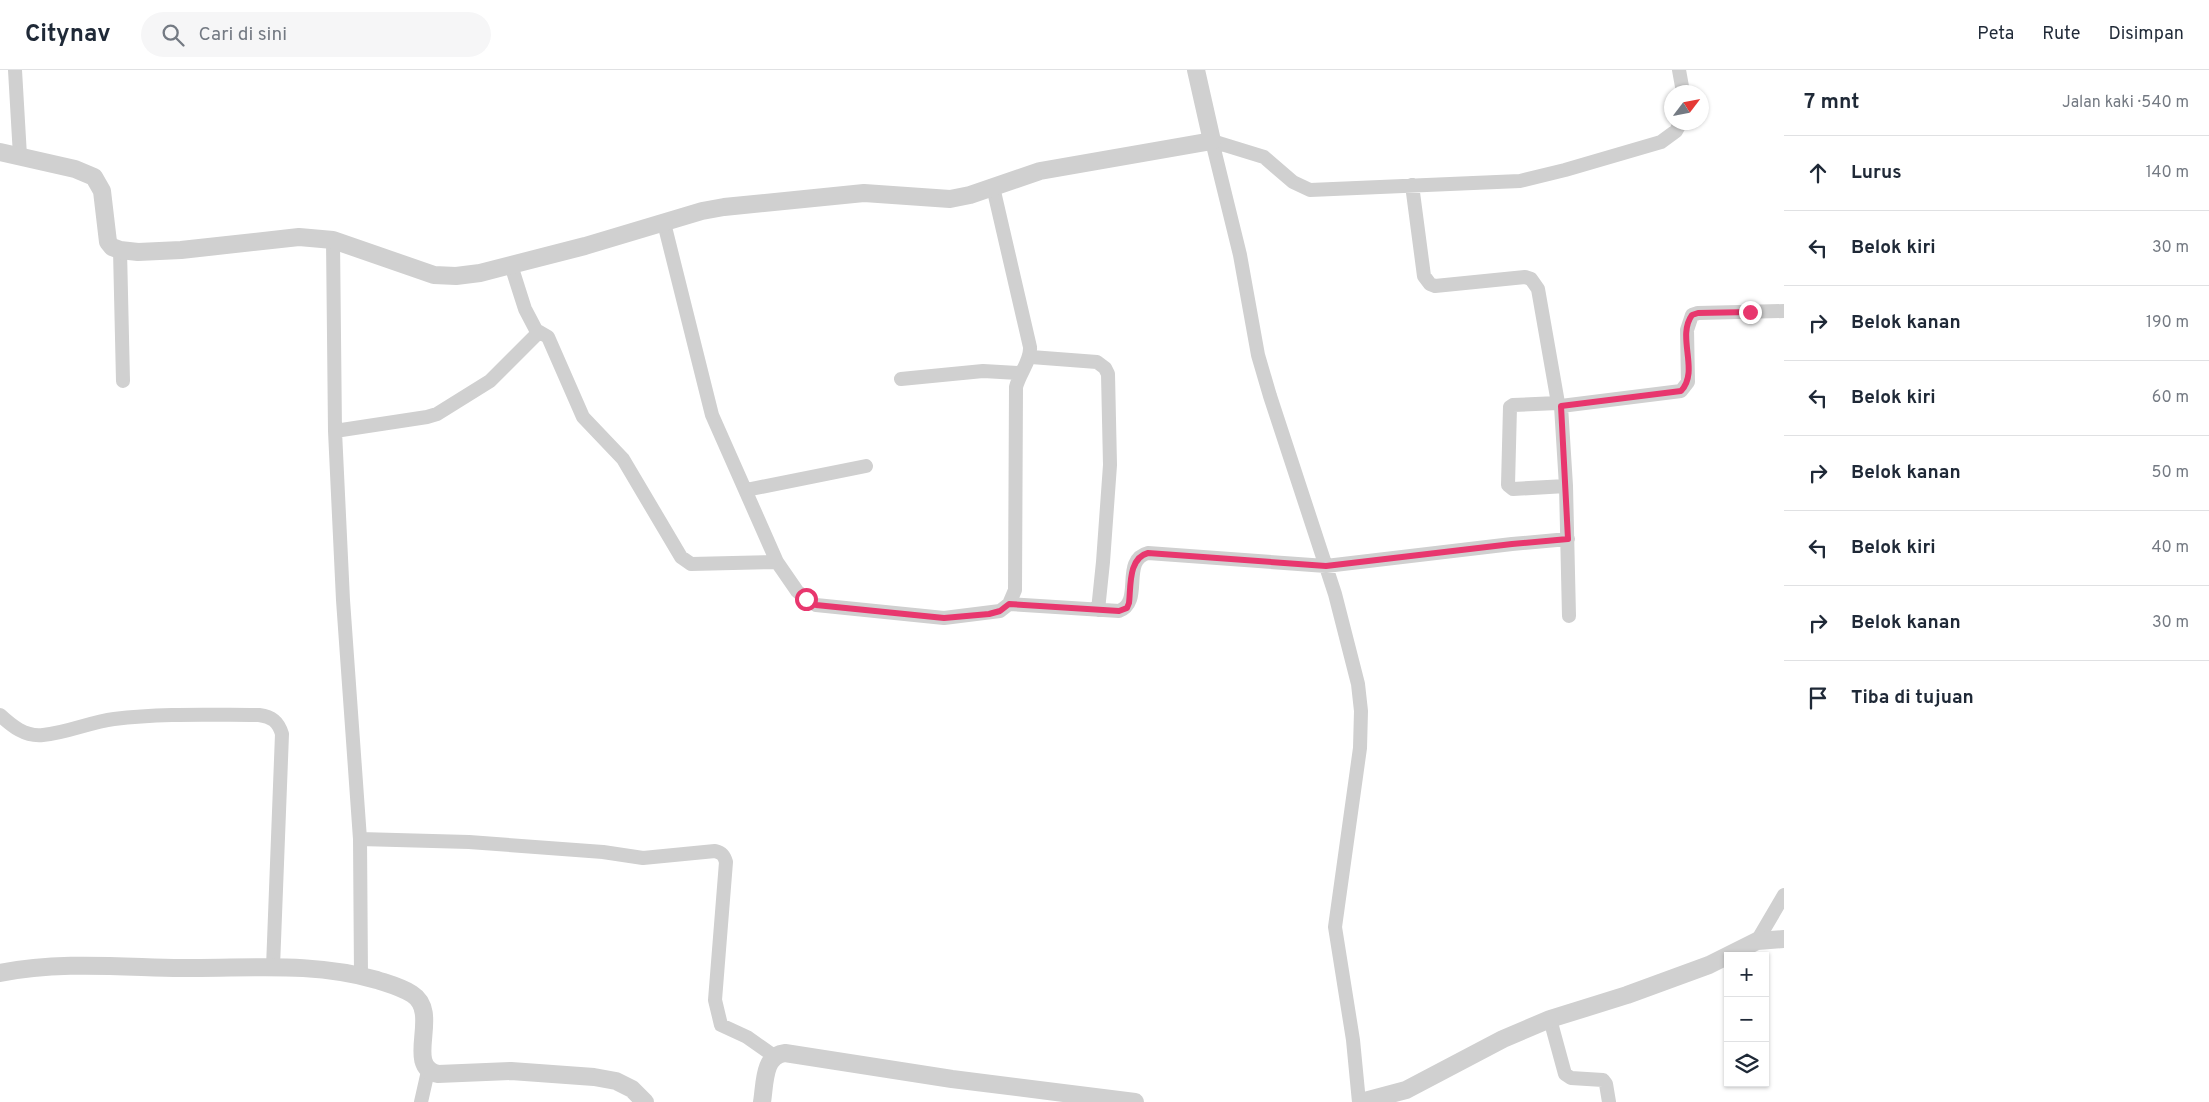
<!DOCTYPE html>
<html lang="id">
<meta charset="utf-8">
<style>
:root{--surface:#fff;--page:#f6f6f7;--text:#1f2937;--muted:#747a83;--line:#e0e1e3}
body{margin:0;font-family:Overpass,sans-serif;background:var(--page);color:var(--text)}
.controls{position:absolute;right:15px;bottom:15px;display:grid;overflow:hidden;border-radius:0px;box-shadow:0 1px 4px #0004}
.controls button{width:45px;height:45px;display:grid;place-items:center;padding:0;border:0;border-bottom:1px solid var(--line);background:var(--surface);color:var(--text);font:25px sans-serif}
.compass{position:absolute;left:1664px;top:15px;width:45px;height:45px;border-radius:50%;background:var(--surface);box-shadow:0 1px 4px #0004;rotate:58deg}
.stop{position:absolute;width:15px;height:15px;margin:-11px;border:4px solid #e8376e;border-radius:50%;background:#fff}
.stop.end{background:#e8376e;border-color:#fff;box-shadow:0 1px 5px #0008}
.list{margin:0;padding:0;list-style:none}
h2{display:flex;justify-content:space-between;align-items:center;height:65px;margin:0;padding:0 20px;font-size:21px}
h2 small{font-size:16px;font-weight:400;color:var(--muted)}
.list li{display:grid;grid-template-columns:32px 1fr auto;gap:15px;align-items:center;box-sizing:border-box;height:75px;padding:0 20px;border-top:1px solid var(--line)}
.list b{display:block;font-size:19px;white-space:nowrap}
.list em{font-size:16px;font-style:normal;color:var(--muted)}
.icon{flex:none;width:28px;height:28px;fill:none;stroke:currentColor;stroke-width:2;stroke-linecap:round;stroke-linejoin:round}
.map{position:relative;flex:none;width:1784px;height:1032px;overflow:hidden}
header{display:flex;align-items:center;gap:30px;box-sizing:border-box;height:70px;padding:0 25px;background:var(--surface);border-bottom:1px solid var(--line)}
header strong{font-size:24px}
nav{display:flex;gap:28px;margin-inline-start:auto;font-size:18px}
.search{width:350px;height:45px;background:var(--page);display:flex;align-items:center;gap:12px;box-sizing:border-box;padding:0 18px;border-radius:28px;color:var(--muted);font-size:19px}
main{display:flex}
aside{flex:1;background:var(--surface)}
.map>svg:first-child{display:block}
</style>
<header>
<strong>Citynav</strong>
<div class="search"><svg class="icon" aria-label="search" viewBox="0 0 24 24"><circle cx="10" cy="10" r="6"/><path d="M15 15l6 6"/></svg>Cari di sini</div>
<nav><a>Peta</a><a>Rute</a><a>Disimpan</a></nav>
</header>
<main>
<div class="map">
<svg width="1784" height="1032" viewBox="0 0 1784 1032">
<rect width="100%" height="100%" fill="#fff"/>
<g fill="none" stroke-linecap="round" stroke-linejoin="round">
<path stroke="#d0d0d0" stroke-width="14" d="M15,0l5,86
M1679,0l4,22
M1212,71l28,114 18,100 12,41 65,198 23,90 3,27 -1,37 -25,179 18,113 6,62
M1212,71l52,16 29,25 17,8 210,-9 45,-11 96,-28 15,-11 5,-9
M1412,115l12,91 6,8 5,2 90,-9 6,2 7,10 20,114 3,3 120,-15 7,-9 -1,-52 5,-15 6,-2 86,-2
M664,153l48,192 65,147 20,29 9,8 10,6 128,13 56,-7 9,-7 6,-14 1,-203c4,-15 15,-26 14,-40l-37,-160
M333,170l2,191 8,169 17,239 1,137
M120,180l3,131
M511,195l14,44 11,21 12,7 35,80 40,42 58,98 10,7 86,-2
M1031,287l66,5 8,6 3,6 2,91 -7,97 -5,48
M901,309l82,-8 37,2
M1558,333l-45,2 -3,2 -2,78 5,4 53,-3
M1561,336l5,80 3,130
M335,361l92,-14 10,-3 53,-33 49,-49
M746,420l120,-24
M1009,534l110,7c25,-9 1,-51 29,-58l178,13 186,-22 56,-5
M0,645c12,11 25,22 43,20 24,-2 47,-13 71,-16 48,-6 97,-4 145,-4 13,2 19,6 23,19l-9,233
M360,769l109,3 134,10 40,6 72,-7c7,2 9,4 11,11l-11,138 6,25 26,12 27,19
M1757,871l27,-46
M1550,949l15,55 6,4 32,2 3,4 3,18
M421,1032l7,-31"/>
<path stroke="#d0d0d0" stroke-width="18" d="M0,82l75,17 19,8 8,14 6,51 4,5 8,3 18,2 43,-2 118,-13 34,3 101,35 22,1 24,-3 105,-27 117,-35 22,-4 140,-14 86,6 20,-4 70,-24 172,-30 -16,-71
M0,903c59,-12 121,-6 181,-5 67,1 129,-7 196,12 12,4 24,7 35,14 30,19 -9,72 26,80l73,-3 83,6 22,4 16,8 13,13
M762,1032c3,-17 1,-47 23,-49l167,26 183,23
M1361,1032l45,-12 97,-51 47,-20 77,-24 82,-30 48,-24 27,-2"/>
</g>
<g fill="none" stroke-linecap="round" stroke-linejoin="round">
<path stroke="#e8376e" stroke-width="6" d="M806,529l10,6 128,13 45,-4 11,-3 9,-7 110,7 8,-3 2,-5c2,-16 -1,-45 19,-50l178,13 186,-22 56,-5 -7,-133 120,-15c19,-20 -5,-54 11,-76l6,-2 52,-1"/>
</g>
</svg>
<div class="controls">
<button>+</button>
<button>−</button>
<button><svg class="icon" aria-label="layers" viewBox="0 0 24 24"><path d="M12 4l9 5-9 5-9-5zM3 14l9 5 9-5"/></svg></button>
</div>
<svg class="compass" viewBox="-18 -18 36 36"><path d="M0-13l5 13h-10z" fill="#e53935"/><path d="M0 13l5-13h-10z" fill="#747a83"/></svg>
<div class="stop" style="left:806px;top:529px"></div>
<div class="stop end" style="left:1750px;top:242px"></div>
</div>
<aside>
<h2>7 mnt<small>Jalan kaki · 540 m</small></h2>
<ul class="list">
<li><svg class="icon" aria-label="ahead" viewBox="0 0 24 24"><path d="M12 20V5M6 11l6-6 6 6"/></svg><div><b>Lurus</b></div><em>140 m</em></li>
<li><svg class="icon" aria-label="left" viewBox="0 0 24 24"><path d="M17 20v-9H6M10 6l-5 5 5 5"/></svg><div><b>Belok kiri</b></div><em>30 m</em></li>
<li><svg class="icon" aria-label="right" viewBox="0 0 24 24"><path d="M7 20v-9h11M14 6l5 5-5 5"/></svg><div><b>Belok kanan</b></div><em>190 m</em></li>
<li><svg class="icon" aria-label="left" viewBox="0 0 24 24"><path d="M17 20v-9H6M10 6l-5 5 5 5"/></svg><div><b>Belok kiri</b></div><em>60 m</em></li>
<li><svg class="icon" aria-label="right" viewBox="0 0 24 24"><path d="M7 20v-9h11M14 6l5 5-5 5"/></svg><div><b>Belok kanan</b></div><em>50 m</em></li>
<li><svg class="icon" aria-label="left" viewBox="0 0 24 24"><path d="M17 20v-9H6M10 6l-5 5 5 5"/></svg><div><b>Belok kiri</b></div><em>40 m</em></li>
<li><svg class="icon" aria-label="right" viewBox="0 0 24 24"><path d="M7 20v-9h11M14 6l5 5-5 5"/></svg><div><b>Belok kanan</b></div><em>30 m</em></li>
<li><svg class="icon" aria-label="arrive" viewBox="0 0 24 24"><path d="M6 21V4h12l-3 4 3 4H6"/></svg><div><b>Tiba di tujuan</b></div></li>
</ul>
</aside>
</main>
